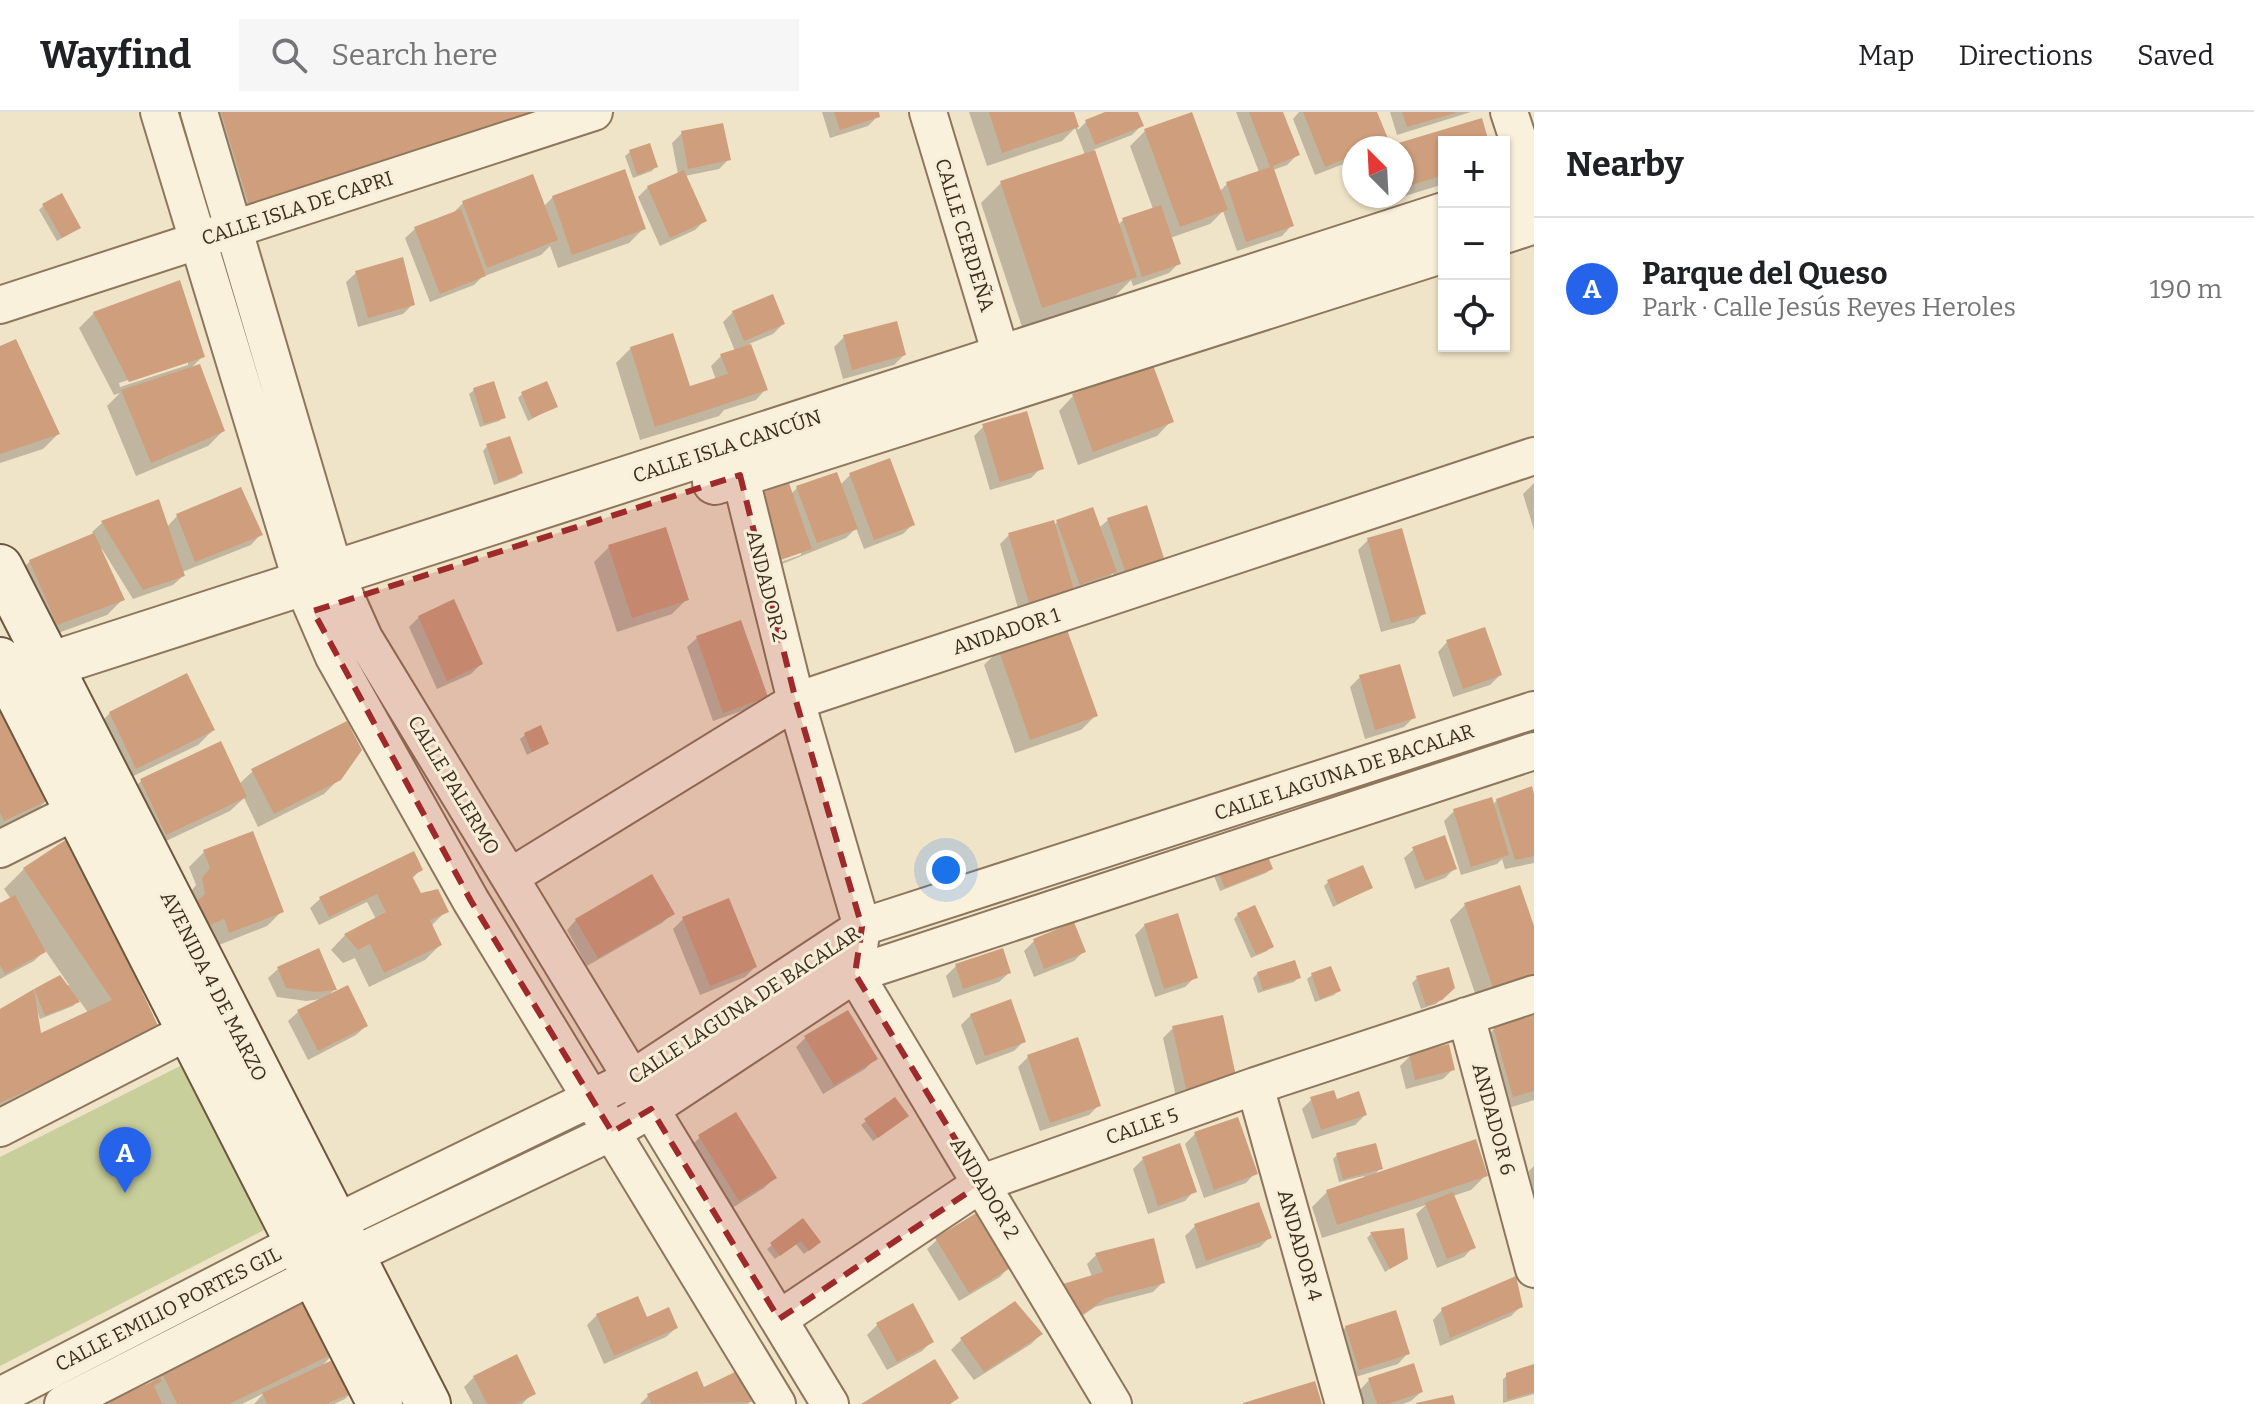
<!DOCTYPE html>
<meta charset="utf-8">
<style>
:root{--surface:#fff;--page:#f6f6f6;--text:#202124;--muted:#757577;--line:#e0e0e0;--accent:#2563eb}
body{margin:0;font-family:Bitter,serif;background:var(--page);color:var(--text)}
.controls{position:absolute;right:24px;top:24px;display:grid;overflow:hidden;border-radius:0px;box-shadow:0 2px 6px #0004}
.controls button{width:72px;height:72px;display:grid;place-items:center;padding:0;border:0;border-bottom:2px solid var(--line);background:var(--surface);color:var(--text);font:40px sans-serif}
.compass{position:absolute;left:1342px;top:24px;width:72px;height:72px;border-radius:50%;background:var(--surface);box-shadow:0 2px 6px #0004;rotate:336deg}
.you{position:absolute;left:946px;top:758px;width:28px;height:28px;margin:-20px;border:6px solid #fff;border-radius:50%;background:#1a73e8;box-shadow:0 0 0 12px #1a73e833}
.badge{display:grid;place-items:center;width:52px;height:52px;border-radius:50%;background:var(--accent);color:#fff;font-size:26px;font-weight:700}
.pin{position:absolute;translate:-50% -66px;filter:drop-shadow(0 2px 4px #0008)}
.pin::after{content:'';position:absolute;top:42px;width:28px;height:24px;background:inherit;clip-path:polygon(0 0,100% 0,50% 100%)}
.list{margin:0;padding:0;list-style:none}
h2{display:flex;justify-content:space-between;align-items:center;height:104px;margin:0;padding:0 32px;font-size:34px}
h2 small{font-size:26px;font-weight:400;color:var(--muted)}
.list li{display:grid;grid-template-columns:52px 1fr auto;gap:24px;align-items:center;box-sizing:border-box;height:144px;padding:0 32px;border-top:2px solid var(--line)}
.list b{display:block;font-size:30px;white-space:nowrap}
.list p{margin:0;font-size:26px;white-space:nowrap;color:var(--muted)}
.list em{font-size:26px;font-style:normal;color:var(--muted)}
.icon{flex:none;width:44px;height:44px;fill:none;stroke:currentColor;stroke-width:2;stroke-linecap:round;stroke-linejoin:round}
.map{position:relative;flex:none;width:1534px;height:1292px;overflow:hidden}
header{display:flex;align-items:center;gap:48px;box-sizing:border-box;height:112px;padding:0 40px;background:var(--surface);border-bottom:2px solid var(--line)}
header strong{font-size:38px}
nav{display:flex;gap:44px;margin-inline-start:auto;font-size:28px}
.search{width:560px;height:72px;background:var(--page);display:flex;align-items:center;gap:20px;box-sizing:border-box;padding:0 28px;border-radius:0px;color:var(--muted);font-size:30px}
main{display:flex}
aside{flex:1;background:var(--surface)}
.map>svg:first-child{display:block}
</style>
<header>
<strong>Wayfind</strong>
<div class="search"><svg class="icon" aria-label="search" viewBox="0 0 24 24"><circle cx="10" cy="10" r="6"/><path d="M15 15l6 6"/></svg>Search here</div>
<nav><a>Map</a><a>Directions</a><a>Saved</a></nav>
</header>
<main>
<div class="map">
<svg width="1534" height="1292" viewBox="0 0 1534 1292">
<rect width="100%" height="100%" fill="#f0e4c8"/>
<path fill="#c9cf9b" d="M190,949l76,168 -266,137v-209z"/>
<path fill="#0003" fill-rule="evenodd" d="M195,0h377l-342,114z
M822,0h55l1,4 -10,10 -38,12z
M969,0h103l6,18 8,-8 25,-10h25l5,14 -9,9 -39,15 25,75 5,-5 30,-11 -23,-63 15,-15 74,61 8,-8 32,-12 -23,-60h45l16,43 -10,10 -14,5 18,56 -9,10 -45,15 -14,-40 -13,13 -40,14 9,25 -10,10 -36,13 -2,-6 -16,16 -93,31 -41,-124 20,-20 84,-28 -10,-27 -13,13 -75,25z
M1299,0h76l11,29 -7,7h-25v12l-39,15 -22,-56z
M1390,0h81l-74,23z
M1480,8l7,22h-43v42l-65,20 -2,-8h25v-48h-12z
M682,21l47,26 -10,10 -34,7 20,44 -10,10 -35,16 -22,-49 10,-10 30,-13 -6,-31z
M630,40l26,14 -4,5 -19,7 -8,-22z
M553,85l91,31 -15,15 -71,25 -8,-22 -9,9 -59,22 -8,8 -44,17 -25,-64 10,-9 37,-15 11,-11 80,4z
M44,93l35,23 -22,13 -18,-31z
M356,161l57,31 -10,10 -45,13 -12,-45z
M733,200l50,12 -10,10 -24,10 16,46 -9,10 -32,10 -5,6 -79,24 -24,-77 15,-15 57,40 28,-8 -5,-14 10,-10 14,-5 -12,-29z
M94,201l109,43 -14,14 34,61 -15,15 -72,30 -29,-70 13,-13 -6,2 -35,-67zM188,248v5l-68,22 -1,-4z
M895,211l9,32 -10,10 -51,14 -9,-32 10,-10z
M0,236l58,86 -15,15 -43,14z
M474,278l30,27 -5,4 -19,6 -11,-33z
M522,282l34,12 -28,15 -10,-23z
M1073,284l98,25 -14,15 -79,29 -19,-54z
M984,314l57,42 -10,10 -41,12 -16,-54z
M487,334l34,27 -5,4 -22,8 -11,-34z
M889,349l24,63 -10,10 -39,15 -8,-21 -10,10 -81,33 -22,-64 9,-10 36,-12 3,9 6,-6 39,-13 4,10 10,-10zM801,439v4l-35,12 -2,-3z
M1534,371v47l-11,-36z
M158,389l9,26 10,-11 83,19 -9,10 -69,27 1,4 -10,9 -40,14 -31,-50 -2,1 22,50 -15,15 -65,24 -26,-63 14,-15 64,-26 -2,-3 10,-9z
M1108,408l54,38 -10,10 -37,12 -2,-7 -8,8 -86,31 -19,-68 10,-10 44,-8 3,-4 42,6z
M1368,428l56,73 -10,10 -33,9 -23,-82z
M609,435l78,52 -15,15 -55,18 -23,-70z
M419,505l62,47 -10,10 -34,15 -28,-62z
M697,526l69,58 -10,10 -43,15 -26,-74z
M1447,530l53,33 -10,10 -37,12 -15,-45z
M999,538l97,65 -15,15 -66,23 -31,-88z
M1360,565l54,40 -10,10 -39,12 -15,-52z
M0,587l49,99 -20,20 -29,14z
M110,601l103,17 -15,15 -77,37 -26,-54z
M525,623l22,9 -20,11 -7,-16z
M253,659l87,7 -16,16 -66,33 -14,-29 -14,13 -79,37 -25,-52 15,-15 98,3z
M1497,688l37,1v62l-29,6 -3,-10 -5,5 -36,11 -17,-54 10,-10 38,-5z
M69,728l89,189 -158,83v-103l35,-18 34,-6 -24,-35 -11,11 -34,18v-74l11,-6 -7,-10 20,-20zM79,888l10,14 -50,22 -2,-26 3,9 33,-13z
M1414,737l41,18h1l-11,11 -30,11 -11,-31z
M204,740l78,59 -15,15 -53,21 -26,-52 8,-10 -7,-18z
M1271,757l-5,4 -46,18 -6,-15 4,-5z
M420,758l-8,9 8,16 26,16 -15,15 9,19 -15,15 -56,27 -14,-29 -12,5 -12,-13 14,-15 31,-16 -9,-17 -48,23 -9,-17 10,-9z
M1328,770l43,6 -38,19 -9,-21z
M728,789l27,66 -10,10 -45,18 -27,-66 10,-10z
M1465,793l69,28v48l-56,21 -28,-82z
M672,801l-10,10 -75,43 -20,-36 9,-10z
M1238,802l33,32 -4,5 -16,7 -17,-39z
M1073,813l11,26 -10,10 -40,16 -10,-26 10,-10z
M1145,813l50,52 -10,10 -30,10 -20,-62z
M956,854l53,7 -10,9 -46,16 -7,-22z
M278,857l57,20 -6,6 37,31 -10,9 -48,25 -20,-39 10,-9 24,-13 -16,2 -29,-4 -9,-19z
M1258,861l40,5 -4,4 -36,11 -5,-15z
M1312,863l26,16 -4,4 -19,7 -8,-23z
M1417,866l35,10 -16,16 -15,5 -9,-26z
M971,903l53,26 -10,10 -38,14 -15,-40z
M1534,905v83l-35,11 -20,-67 15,-15z
M1173,916l62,52 -58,21 -14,-63z
M806,925l69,22 -10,10 -42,25 -27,-47z
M1410,944l43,13 -10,10 -37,10 -6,-23z
M1028,945l71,48 -10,10 -49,16 -22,-64z
M895,987l7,21 -29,21 -12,-16z
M1312,987l24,2 29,14 -10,10 -43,14 -10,-30z
M1236,1007l19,54 -9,10 -42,15 -19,-54 10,-10z
M700,1025l74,41 -10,10 -35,22 -39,-63z
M1337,1043l44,13 -8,8 113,-1 -15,15 -18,6 20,51 -9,10 -27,11 -21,-54 10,-9 -104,33 -10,-31 15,-15 38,-13 -1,-3 -25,6 -6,-23z
M1143,1047l51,32 -9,10 -37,13 -15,-45z
M1534,1054v29l-5,-24z
M803,1109l11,25 -10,8 -9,-11 -20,16 -8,-10z
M1195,1114l74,12 -9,9 -64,22 -11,-33z
M1402,1118l4,28 -21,14 -18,-34 4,-4z
M937,1128l72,27 -9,10 -41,24 -32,-52z
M1096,1143l67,27 -10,10 -58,15 -25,17 22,-47 -5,-13z
M1015,1191l26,31 -10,10 -57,36 -23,-30 10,-10z
M912,1194l20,35 -10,10 -35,19 -20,-35 10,-10z
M1521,1194l-10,10 -71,30 -7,-26 9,-10z
M597,1203l49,5 30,8 -10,9 -62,27 -17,-39z
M1346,1215l61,27 -9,10 -49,15 -13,-42z
M338,1237l-17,18 34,22 -10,10 -11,5h-80l10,-11 -22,11h-134l41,-19 13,-13z
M1534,1254v28l-31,9v-24l5,-4z
M474,1265l59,16 -11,11h-49l-9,-17z
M1369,1268l52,12 -10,9 -8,3h-39l-4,-14z
M703,1277l47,13 -2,2h-108l8,-8z"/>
<path fill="#cf9f7d" d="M221,0h314v1l-285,95z
M834,0h45l1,5 -40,13z
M989,0h85l5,15 -77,26z
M1105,0h33l6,14 -49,19 -10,-25z
M1192,0l36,98 -48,17 -36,-98z
M1249,0h34l17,43 -27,11 21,60 -48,16 -20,-60 44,-15z
M1303,0h74l12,29 -17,7h-18v7l-29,12z
M1402,0h53v1l-48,14z
M1482,6l7,24h-45v33l-42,13v-40l-17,-1z
M723,11l8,37 -43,9 -7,-38z
M650,31l8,24 -21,8 -8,-25z
M1095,38l42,127 -95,31 -42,-127z
M625,57l21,60 -74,26 -20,-59z
M684,58l23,51 -37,17 -23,-52z
M533,62l25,66 -71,28 -25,-67z
M62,81l19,35 -19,10 -20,-34z
M1161,93l20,59 -39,13 -20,-59z
M461,97l25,67 -46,18 -26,-67z
M403,145l12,48 -47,13 -13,-47z
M180,168l25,77 -76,25 -36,-70z
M773,182l12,30 -41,17 -12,-30z
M897,209l9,34 -54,15 -9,-35z
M673,221l17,53 38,-12 -8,-20 31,-10 17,46 -113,37 -25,-80z
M16,227l44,95 -60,20v-108z
M200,252l25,67 -74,32 -30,-73z
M1153,253l21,57 -81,30 -21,-58z
M494,269l12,37 -22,6 -11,-36z
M547,269l11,26 -26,11 -11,-26z
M1027,299l17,58 -44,13 -18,-58z
M510,324l13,37 -24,9 -13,-38z
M890,346l25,67 -41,15 -25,-67z
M837,360l21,57 -41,14 -21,-57z
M789,371l23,66 -37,13 -24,-66z
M241,375l22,48 -68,27 -19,-48z
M159,387l26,77 -42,14 -42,-69z
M1147,393l17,53 -39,13 -18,-53z
M1093,395l24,65 -37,13 -24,-65z
M1054,408l20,70 -45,13 -21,-70z
M666,415l23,73 -57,18 -24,-73z
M1402,416l24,86 -35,9 -24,-85z
M94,421l31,67 -68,25 -28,-65z
M454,487l29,65 -36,17 -29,-65z
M741,508l27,77 -45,16 -27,-77z
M1065,512l33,92 -68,24 -32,-92z
M1485,515l17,48 -39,14 -17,-49z
M1400,552l16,54 -41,12 -16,-55z
M187,561l28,57 -79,39 -27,-57z
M0,582l51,105 -47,22 -4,-8z
M347,609l15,29 -21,30 -67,34 -23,-45z
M541,613l8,19 -17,8 -8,-19z
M221,629l26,56 -81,38 -26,-56z
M1532,674l2,8v62l-19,4 -19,-61z
M1492,685l17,58 -38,12 -18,-58z
M253,719l31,81 -55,21 -5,-14 -19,8 -10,-24 10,-9 -3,-16 8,-10 -7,-18z
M1445,723l12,34 -32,12 -13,-34z
M70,725l90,193 -160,73v-94l34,-20 7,44 71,-33 -89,-132z
M414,739l9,19 -11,6 9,17 17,-4 11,23 -19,8 12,25 -58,28 -14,-29 -12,6 -14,-16 42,-22 -9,-18 -48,23 -10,-20z
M1266,739l7,18 -48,19 -8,-18z
M1363,753l10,23 -36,16 -10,-24z
M652,762l23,40 -77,44 -23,-39z
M1520,773l14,41v49l-41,13 -29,-85z
M15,783l31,57 -41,22 -5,-9v-62z
M729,786l28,69 -47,19 -28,-69z
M1255,793l19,42 -18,8 -19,-42z
M1178,801l20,65 -34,11 -20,-65z
M1074,810l12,30 -42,17 -11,-30z
M319,836l18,42 -20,2 -31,-4 -9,-21z
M1003,836l8,25 -48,16 -8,-25z
M1295,848l6,18 -38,12 -6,-18z
M1331,854l10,25 -21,8 -9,-26z
M1449,855l6,21 -13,12 -16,6 -10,-30z
M60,863l20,27 -35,14 -11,-27z
M348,873l20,41 -50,25 -21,-41z
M1011,887l15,43 -41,14 -15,-42z
M848,898l30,49 -44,26 -30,-49z
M1223,903l14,66 -50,12 -15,-67z
M1534,903v76l-21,6 -20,-70z
M1078,925l23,69 -51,17 -23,-68z
M1449,932l6,26 -40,10 -6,-26z
M1334,978l3,9 22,-8 8,24 -46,15 -11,-33z
M895,985l14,19 -31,22 -14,-19z
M736,1000l41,66 -38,23 -41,-66z
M1238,1005l20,57 -44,16 -20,-58z
M1476,1027l12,37 -151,49 -11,-35z
M1180,1031l17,49 -39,14 -16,-49z
M1376,1031l7,26 -40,10 -7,-26z
M1453,1080l23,56 -29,11 -22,-56z
M1259,1090l13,36 -66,23 -12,-37z
M978,1100l34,55 -43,26 -34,-55z
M803,1106l18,24 -12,9 -8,-10 -21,15 -10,-13z
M1404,1116l4,31 -18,10 -20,-37z
M1154,1126l11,45 -59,15 -24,17 -9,3 -17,-32 47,-14 -8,-19z
M1516,1164l7,31 -73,31 -9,-30z
M314,1183l27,55 -112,54h-52l-16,-33z
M638,1184l9,21 22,-10 9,21 -64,28 -18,-42z
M1015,1189l28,33 -59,38 -24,-34z
M913,1191l21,39 -37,20 -21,-39z
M1396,1198l14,44 -51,16 -14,-44z
M517,1242l19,40 -21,10h-28l-14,-28z
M341,1244l16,34 -30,14h-60l-5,-11z
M935,1247l24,39 -9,6h-89z
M1414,1251l9,29 -35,12h-11l-9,-26z
M1534,1252v28l-27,8 -1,-27z
M697,1259l7,16 33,-16 15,31 -101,2 -4,-10z
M160,1266l2,3 -8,5 8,18h-59z
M1315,1269l7,23h-79v-1z
M1453,1283l2,9h-39v-1z"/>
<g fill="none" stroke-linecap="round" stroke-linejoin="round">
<defs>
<path id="minor" d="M159,0l143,471 32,74 137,244 306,503
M199,0l136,461 29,65 466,766
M928,0l74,246 2,25
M1509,0l25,76
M0,193l594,-193
M740,363l56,226 66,226 -7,47 258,430
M0,737l76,-38
M510,765l286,-176 738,-245
M1466,904l68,253
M1255,974l89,318
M0,1016l212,-109
M779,1207l203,-136 273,-97 279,-92
M0,1284l335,-173 298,-145 229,-151 672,-217
M63,1292l289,-148 260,-124 39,-23 204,-135 679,-223"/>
<path id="tertiary" d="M1504,84l30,-9
M1504,119l30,-10
M715,370l729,-232
M16,568l33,-15 1395,-450"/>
<path id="secondary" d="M0,455l428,837
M0,548l380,744"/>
</defs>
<use href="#minor" stroke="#8d765c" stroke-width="40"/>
<use href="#tertiary" stroke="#8d765c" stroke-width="48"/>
<use href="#secondary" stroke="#6f573f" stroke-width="48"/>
<use href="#minor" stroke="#faf1dc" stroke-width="36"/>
<use href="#tertiary" stroke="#faf1dc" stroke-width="44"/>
<use href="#secondary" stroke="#faf1dc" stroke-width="44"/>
</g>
<path fill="#9e2a2b" fill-opacity="0.2" stroke="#9e2a2b" stroke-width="6" stroke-dasharray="16 10" stroke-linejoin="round" d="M740,363l56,226 66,226 -7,47 127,209 -203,136 -128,-210 -39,23 -141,-231 -158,-290z"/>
<g text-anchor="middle" stroke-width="6" stroke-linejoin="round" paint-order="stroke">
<g font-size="20" fill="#3d2e20" stroke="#f7eed8">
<text transform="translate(297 96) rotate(-18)" y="7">CALLE ISLA DE CAPRI</text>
<text transform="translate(965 123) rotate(73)" y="7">CALLE CERDEÑA</text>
<text transform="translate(727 334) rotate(-18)" y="7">CALLE ISLA CANCÚN</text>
<text transform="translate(767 474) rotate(76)" y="7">ANDADOR 2</text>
<text transform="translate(1006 519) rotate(-18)" y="7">ANDADOR 1</text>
<text transform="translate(1344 660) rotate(-18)" y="7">CALLE LAGUNA DE BACALAR</text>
<text transform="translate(454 673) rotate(59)" y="7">CALLE PALERMO</text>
<text transform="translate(214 874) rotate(63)" y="7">AVENIDA 4 DE MARZO</text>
<text transform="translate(744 893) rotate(-33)" y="7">CALLE LAGUNA DE BACALAR</text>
<text transform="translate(1494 1007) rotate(75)" y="7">ANDADOR 6</text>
<text transform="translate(1142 1014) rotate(-19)" y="7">CALLE 5</text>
<text transform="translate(985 1076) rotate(59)" y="7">ANDADOR 2</text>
<text transform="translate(1300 1133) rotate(74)" y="7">ANDADOR 4</text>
<text transform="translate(168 1197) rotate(-27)" y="7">CALLE EMILIO PORTES GIL</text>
</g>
</g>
</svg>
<div class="controls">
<button>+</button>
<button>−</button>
<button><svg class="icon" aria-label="locate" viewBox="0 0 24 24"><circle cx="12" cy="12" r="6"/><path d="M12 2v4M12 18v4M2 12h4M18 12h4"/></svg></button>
</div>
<svg class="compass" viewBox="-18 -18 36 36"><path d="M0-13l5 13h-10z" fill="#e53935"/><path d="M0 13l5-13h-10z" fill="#757577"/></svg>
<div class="you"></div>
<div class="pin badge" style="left:125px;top:1081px">A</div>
</div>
<aside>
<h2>Nearby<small></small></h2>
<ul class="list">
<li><span class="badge">A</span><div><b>Parque del Queso</b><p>Park · Calle Jesús Reyes Heroles</p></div><em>190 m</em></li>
</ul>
</aside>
</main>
